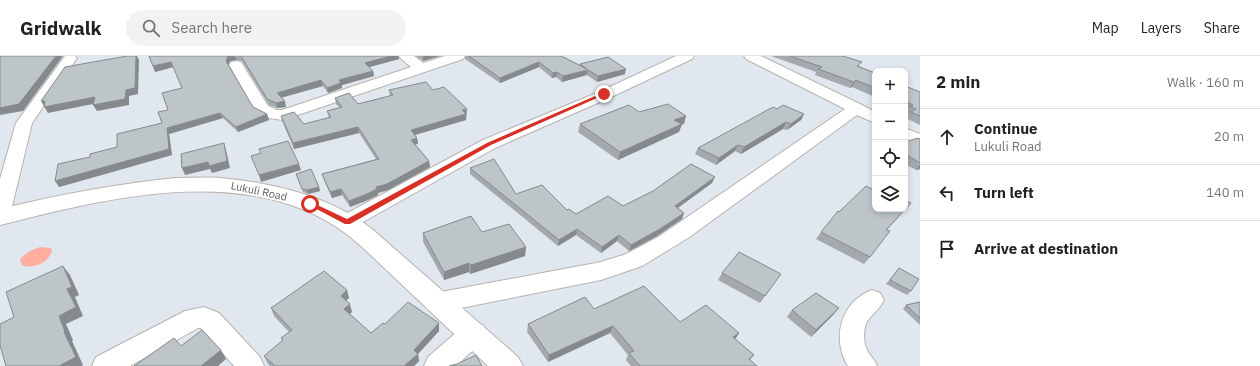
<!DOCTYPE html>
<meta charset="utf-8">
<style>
:root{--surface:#fff;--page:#f2f2f2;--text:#202124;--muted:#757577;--line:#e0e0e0}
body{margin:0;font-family:"IBM Plex Sans",sans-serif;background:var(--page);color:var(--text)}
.controls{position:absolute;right:12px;top:12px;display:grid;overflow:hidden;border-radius:8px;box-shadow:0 2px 6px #0003}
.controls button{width:36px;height:36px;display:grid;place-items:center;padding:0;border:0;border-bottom:1px solid var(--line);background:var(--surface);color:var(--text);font:20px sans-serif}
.stop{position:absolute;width:12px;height:12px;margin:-9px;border:3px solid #d93025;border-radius:50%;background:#fff}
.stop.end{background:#d93025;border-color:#fff;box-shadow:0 1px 4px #0008}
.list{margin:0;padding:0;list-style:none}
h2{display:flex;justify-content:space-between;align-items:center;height:52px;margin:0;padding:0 16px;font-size:17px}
h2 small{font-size:13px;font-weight:400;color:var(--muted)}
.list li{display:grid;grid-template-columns:26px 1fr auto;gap:12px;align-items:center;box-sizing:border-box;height:56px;padding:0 16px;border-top:1px solid var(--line)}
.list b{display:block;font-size:15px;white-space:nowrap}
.list p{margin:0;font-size:13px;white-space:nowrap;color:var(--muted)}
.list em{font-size:13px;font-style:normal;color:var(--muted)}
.icon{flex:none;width:22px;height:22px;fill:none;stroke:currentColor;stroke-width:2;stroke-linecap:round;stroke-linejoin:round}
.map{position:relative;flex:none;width:920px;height:310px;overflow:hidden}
header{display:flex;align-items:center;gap:24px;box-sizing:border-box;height:56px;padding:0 20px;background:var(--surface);border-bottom:1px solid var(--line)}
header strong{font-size:19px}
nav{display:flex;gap:22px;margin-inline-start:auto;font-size:14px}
.search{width:280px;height:36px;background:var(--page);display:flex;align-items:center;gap:10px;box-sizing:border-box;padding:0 14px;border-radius:22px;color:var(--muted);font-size:15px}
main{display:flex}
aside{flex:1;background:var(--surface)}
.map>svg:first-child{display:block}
</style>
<header>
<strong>Gridwalk</strong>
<div class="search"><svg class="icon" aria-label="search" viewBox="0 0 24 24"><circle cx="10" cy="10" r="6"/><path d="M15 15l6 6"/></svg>Search here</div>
<nav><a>Map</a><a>Layers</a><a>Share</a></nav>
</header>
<main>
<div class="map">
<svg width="920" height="310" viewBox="0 0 920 310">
<rect width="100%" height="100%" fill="#e1e7ee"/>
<path fill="#ffae9f" d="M40,191l11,1 1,3c-3,11 -19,19 -30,14l-2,-5c4,-7 12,-10 20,-13z"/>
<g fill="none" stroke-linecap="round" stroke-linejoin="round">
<defs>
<path id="street" d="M65,0h10l2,2 -45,65 -22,92 -3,5 -7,2v-43l16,-56z
M398,0h16l9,7 22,-7h20l-2,3 -180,61 -15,-2 -12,-6 -27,-47 2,-3 5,-1 5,1 27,44 9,4h5l129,-43z
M676,0h18l-2,3 -83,39 -114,50 -141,79 -7,2 -7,-2 -3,-5 3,-5 143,-77 116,-48z
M744,0h17l101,49 13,7v11l-18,-8 -169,123 -46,28 -41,14 -160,32 -8,-3 -4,-7 4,-7 8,-3 160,-30 25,-8 32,-17 187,-128 -99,-50z
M905,72l15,6v12l-15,-6z
M872,234l8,3 4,7c-4,8 -10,13 -16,20 -5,6 -5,23 -1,30 3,6 8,10 10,16h-29c-17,-27 -7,-65 24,-76z
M204,251l15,6 41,44 4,9h-30l-33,-38h-3l-68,38h-38l4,-9 89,-46z
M474,266l9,3 4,8 -4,8 -27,25h-32l4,-9 37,-32z"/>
<path id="secondary" d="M175,122c15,0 31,-1 46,0 52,5 109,18 151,51l146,128 5,9h-35l-127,-120c-96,-88 -248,-50 -361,-21v-16c58,-14 116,-25 175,-31z"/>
</defs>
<use href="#street" stroke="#b8b2af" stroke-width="2"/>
<use href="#secondary" stroke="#b8b1ae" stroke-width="2"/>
<use href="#street" fill="#fff" fill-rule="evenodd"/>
<use href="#secondary" fill="#fff" fill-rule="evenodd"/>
</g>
<path fill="#a3a9ac" d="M149,0h103l147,3 -30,8 4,4 1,5 -32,9v3l-14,5 -5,-7 -42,12 5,9 -9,1 -8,-3 -27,-44 -6,-1 -6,1 -2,4 25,42 14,7 2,6 -31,12 -15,-14 -54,16 3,21 -113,32 31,-30 27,-10 45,-24 6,-13 14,-22 -9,-21 -18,5z
M416,0h24l-17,5z
M465,0h96l19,9v-1l45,10 -28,8 -10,-7 -25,7 -6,-5 -4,1 -13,-11 -39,16 -35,-24z
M771,0h72l16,10 16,7v24l-23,-10 -2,1 -35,-13 1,-3z
M905,30l15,6v33l-14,-7 3,-3 -4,-2 1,-2 -1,-1z
M389,34h44l34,25h-1v5l-51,15 2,3 1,6h-3l14,17 1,6 -42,23 -10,3v2l-10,5 -18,7 -8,-12 -10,3 -8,-18 -2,-6 54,-15 -17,-26 -65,16 -12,-28 -1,-5 23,8 25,-6 -2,-7 13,-3 -4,-4 -1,-6 23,6 32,-8z
M777,53l27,5 -3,6 -14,10 -4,-1 -42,25 -6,-3 -19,14 -21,-11 3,-6z
M639,56l45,12h-2l-3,8 -61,28 -40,-28 2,-8z
M920,83v30l-4,1 -11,-6v-22z
M470,112l46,26 51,16 9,4 47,-8 89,-23 -34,25 4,11 -25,17 -28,15 -12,-10 -16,12 -25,-18 -18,11 -88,-72z
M296,118l23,13 1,4 -12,3 -5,-2z
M874,134l37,13 -24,27 -17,27 -6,7 -48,-25 5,-7 18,-20z
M482,176l44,15 -1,9 -55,18 -1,-2 -25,8 -21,-38v-9z
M899,212l12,23 -4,4 -21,-11z
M722,217l59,1 -21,29 -42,-23z
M349,242l-3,3 6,11 -2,2 21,19 14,-9 54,7 -21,23 1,7 -5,5h-144l-2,-2 -4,-8 18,-15 -1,-3 8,-6 -15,-16 -3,-8z
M920,246v23l-17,-16 3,-4z
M839,252l-6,7 -22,22 -24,-20 5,-7z
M594,253l86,13 59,11 -4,6 19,16 -4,5 7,6h-126l-5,-6 2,-5 -18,-22 -62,29 -21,-30 1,-8z"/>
<path fill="#858a8c" d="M56,0h7l-40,55 -23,4v-7z
M136,0h1l2,4 -1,34 -9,2v9l-32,6 -4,-6 33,-15z
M228,0h7l1,4 -6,1 -2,5 -2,-5z
M391,0h8v3l-33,9 -1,-5z
M423,0h17l-17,5z
M171,6l2,5 -18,5 -2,-6z
M539,6v5l-39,16v-5z
M626,13l-1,5 -28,8 1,-6z
M588,14l-1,5 -25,7 1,-6z
M373,15l1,5 -32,9v3l-14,5 -1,-5 12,-8z
M557,16l-1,5 -4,1 1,-5z
M321,24l2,6 -44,12 -2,-5z
M856,24l-4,7 -2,1 4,-6z
M95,41l3,6 -50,10 -7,-12z
M285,45l1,6 -9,1 -1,-5z
M467,53l-1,11 -55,16v-6z
M220,57l3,5 -54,16 3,21 -113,32 -4,-6 112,-53z
M267,58l2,6 -31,12 -2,-5z
M804,58l-3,6 -14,10 4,-6z
M686,60l-2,8 -13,4 3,-8z
M786,66l-3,7 -42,25 3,-7z
M682,68l-3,8 -61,28 2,-8z
M358,71l1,6 -65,16 -1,-6z
M417,82l1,6 -6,1 -1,-5z
M224,87l2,7 4,18 -18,5 -2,-4 -25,6 -3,-7 26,-6z
M738,89l-3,6 -19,14 3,-7z
M429,105l1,6 -42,23 -10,3v2l-10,5 -18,7 -1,-6z
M299,108l2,6 -40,12 -2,-7z
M920,109v4l-4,1z
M715,121l-3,6 -40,29 3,-6z
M319,131l1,4 -12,3 -1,-4z
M341,133l1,6 -10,3 -2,-6z
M684,157l-2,6 -25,17 -28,15 2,-6z
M577,173l-1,6 -18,11 1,-6z
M619,179l-2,6 -16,12 1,-6z
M526,191l-1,9 -55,18 1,-9z
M469,207v9l-25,8v-8z
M63,210l7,9 9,20 -4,2 8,19 -17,8 7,16 -1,1 11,24 -2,1h-22l5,-34 -5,-16z
M347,234l2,8 -6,5 -2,-7z
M350,248l2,8 -6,5 -2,-8z
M839,252l-6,7 -22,22 5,-7z
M439,267v8l-21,23 1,7 -5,5h-10l10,-16z
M613,270l-3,7 -62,29 1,-7z
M739,277l-5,8 -1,-4z
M221,294l5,9 -8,7h-17z"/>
<path fill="#bec5c8" stroke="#858a8c" d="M0,0h56l-37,48 -19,4z
M127,0h9l-1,32 -9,2 -1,9 -32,6 2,-8 -51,10 1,-6h-4l24,-34z
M149,0h79l-2,5 27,46 14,7 -31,13 -16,-14 -53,15 2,21 -114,32 3,-17 32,-7v-3l27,-7v-13l45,-11 -4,-11 10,-2 -6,-17 20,-5 -11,-26 -18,4z
M241,0h150l-26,7 8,8 -34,9 2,3 -14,5 -6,-8 -44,13 8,8 -9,2 -9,-4z
M469,0h92l26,13 -7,-5 28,-7 18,12 -28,7 -10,-6 -25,6 -6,-4 -4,1 -14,-11 -39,16z
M790,0h53l19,6 -5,4 18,7v15l-19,-8 -2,2 -36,-13 4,-2z
M426,26l7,8 11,-3 23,22 -5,1 4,4 -55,16 6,8 -6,2 18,21 -42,23 -11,3 1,2 -10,5 -18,7 -8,-12 -11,3 -8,-18 57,-15 -21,-32 -65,16 -12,-27 13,-4 10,12 27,-7 -4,-6 15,-4 -7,-9 14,-5 9,11 35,-9 -4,-5z
M905,30l15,6v24l-9,-4 5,-3 -7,-3 4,-1 -8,-4z
M668,48l18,12 -12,4 8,4 -62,28 -40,-28 49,-19 10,7z
M783,49l21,9 -13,10 -5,-2 -42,25 -6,-2 -19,13 -21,-10 75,-41 4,2z
M918,82l2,1v24l-15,-9v-12z
M288,85l11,23 -40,11 -8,-19 10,-3 -2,-4z
M224,87l3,18 -18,5 -1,-4 -26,6 -1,-14z
M494,103l22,35 26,-9 25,25 2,-1 7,5 32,-18 15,10 30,-15 38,-27 24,13 -40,29 9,7 -24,16 -29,16 -12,-10 -17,12 -25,-18 -18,11 -89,-72z
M311,113l8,18 -12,3 -5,-1 -6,-15z
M866,130l8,4 1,-1v20h30v-8l6,2 -25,27 4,1 -20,26 -49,-25 17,-21 1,1z
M471,160l11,16 27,-8 17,23 -55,18 -2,-2 -25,9 -21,-39z
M739,196l42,22 -16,22 -43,-23z
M63,210l9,21 -5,2 9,18 -17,9 6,16h-1l12,25 -17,9h-53l-6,-21v-21l14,-7 -8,-25z
M899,212l20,11 -8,12 -21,-11z
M324,215l23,19 -6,6 9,8 -6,5 27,24 12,-10 2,1 23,-22 31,21 -25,27 4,4 -14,12h-129l-11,-10 19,-16 -2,-2 11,-8 -21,-22z
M644,230l36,36 26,-17 33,28 -6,4 21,18 -5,4 8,7h-117l-11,-13 5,-2 -21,-25 -64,29 -21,-31 57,-27 9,12z
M816,237l23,15 -23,22 -24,-20z
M920,246v16l-14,-13z
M202,274l19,20 -20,16h-67l40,-28 7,8z
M476,299l6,11h-33l8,-2z"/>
<path fill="#d93025" d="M602,37l4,1 -115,51 -141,79h-5l-38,-20 1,-1h5l34,16 140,-76z"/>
<g text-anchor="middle" stroke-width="4" stroke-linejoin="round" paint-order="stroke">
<g font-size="11" fill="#635c59" stroke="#fff">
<text transform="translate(259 135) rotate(12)" y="4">Lukuli Road</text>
</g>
</g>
</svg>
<div class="controls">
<button>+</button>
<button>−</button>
<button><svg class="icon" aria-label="locate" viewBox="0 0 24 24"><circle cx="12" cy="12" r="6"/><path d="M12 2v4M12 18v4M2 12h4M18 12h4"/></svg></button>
<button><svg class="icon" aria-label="layers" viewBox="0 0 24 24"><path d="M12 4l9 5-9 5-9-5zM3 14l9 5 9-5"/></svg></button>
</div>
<div class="stop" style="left:310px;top:148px"></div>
<div class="stop end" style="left:604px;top:38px"></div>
</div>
<aside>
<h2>2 min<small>Walk · 160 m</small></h2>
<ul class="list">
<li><svg class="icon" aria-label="ahead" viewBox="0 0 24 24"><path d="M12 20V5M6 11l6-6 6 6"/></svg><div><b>Continue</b><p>Lukuli Road</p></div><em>20 m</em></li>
<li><svg class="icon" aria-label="left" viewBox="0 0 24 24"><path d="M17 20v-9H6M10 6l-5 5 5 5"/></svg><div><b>Turn left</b></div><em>140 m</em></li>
<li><svg class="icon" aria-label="arrive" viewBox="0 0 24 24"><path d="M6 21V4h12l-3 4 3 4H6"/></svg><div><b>Arrive at destination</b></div></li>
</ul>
</aside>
</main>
